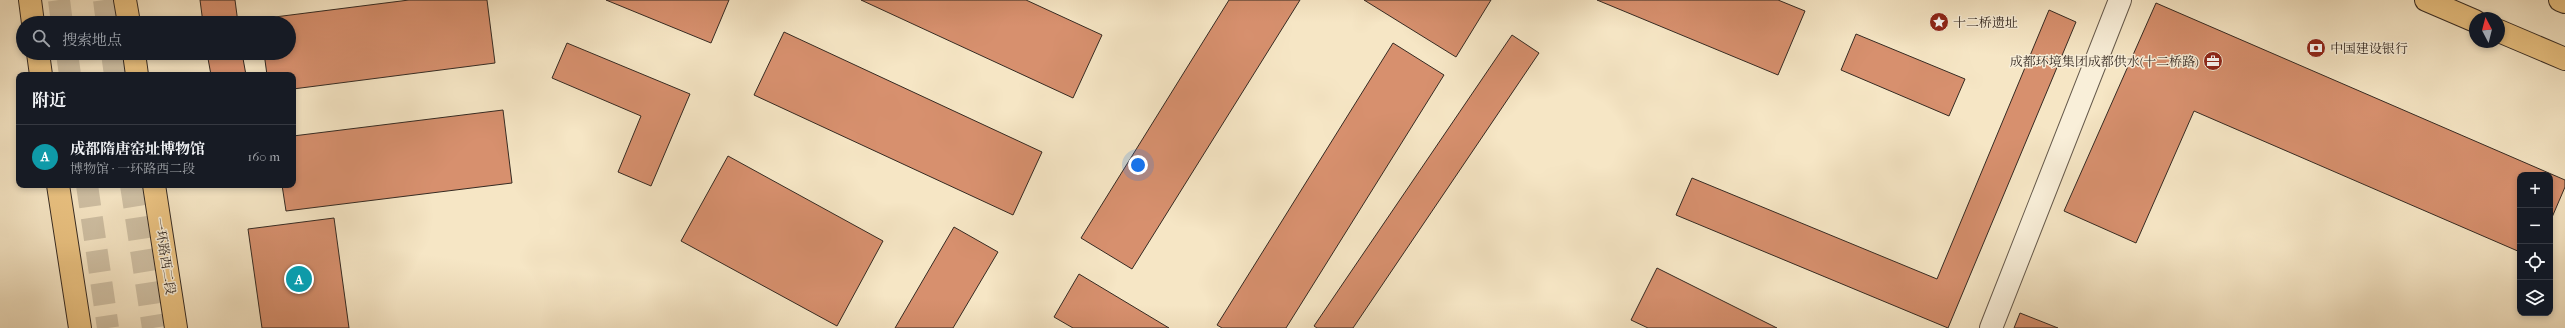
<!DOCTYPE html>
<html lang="zh">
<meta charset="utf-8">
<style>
:root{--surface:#171b24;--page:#242831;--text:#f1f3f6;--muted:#9ea1a6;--line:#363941;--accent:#2563eb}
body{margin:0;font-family:"IM FELL French Canon","Noto Serif SC",serif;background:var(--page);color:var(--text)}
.controls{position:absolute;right:12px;bottom:12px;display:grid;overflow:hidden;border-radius:8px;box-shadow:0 2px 6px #0003}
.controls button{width:36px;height:36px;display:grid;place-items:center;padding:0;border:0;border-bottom:1px solid var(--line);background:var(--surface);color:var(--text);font:20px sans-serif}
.compass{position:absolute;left:2469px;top:12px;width:36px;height:36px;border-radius:50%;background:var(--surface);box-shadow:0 2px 6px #0003;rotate:353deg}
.you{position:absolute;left:1138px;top:165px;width:14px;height:14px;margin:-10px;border:3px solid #fff;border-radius:50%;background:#1a73e8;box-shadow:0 0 0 6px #1a73e833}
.badge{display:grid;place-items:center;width:26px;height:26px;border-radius:50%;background:var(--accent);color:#fff;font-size:13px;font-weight:700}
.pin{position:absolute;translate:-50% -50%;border:2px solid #fff;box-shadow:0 1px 4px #0006}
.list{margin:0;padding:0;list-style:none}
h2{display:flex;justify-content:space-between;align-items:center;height:52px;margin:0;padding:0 16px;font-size:17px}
h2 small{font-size:13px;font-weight:400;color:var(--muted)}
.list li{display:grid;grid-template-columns:26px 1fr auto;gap:12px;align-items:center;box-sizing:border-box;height:64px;padding:0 16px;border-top:1px solid var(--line)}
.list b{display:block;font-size:15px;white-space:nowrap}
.list p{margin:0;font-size:13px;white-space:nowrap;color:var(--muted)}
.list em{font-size:13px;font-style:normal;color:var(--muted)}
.icon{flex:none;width:22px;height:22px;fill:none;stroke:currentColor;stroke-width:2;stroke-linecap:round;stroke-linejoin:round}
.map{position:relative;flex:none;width:2565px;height:328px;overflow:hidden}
.search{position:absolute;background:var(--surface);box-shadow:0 2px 6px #0003;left:16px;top:16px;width:280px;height:44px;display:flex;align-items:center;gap:10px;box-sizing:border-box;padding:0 14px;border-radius:22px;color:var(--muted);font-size:15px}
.panel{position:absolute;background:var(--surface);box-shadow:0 2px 6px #0003;left:16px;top:72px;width:280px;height:116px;border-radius:8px}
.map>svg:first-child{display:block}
.building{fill:#d7906e;stroke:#352a22}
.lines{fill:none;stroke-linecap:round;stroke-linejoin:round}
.primary-tunnel{stroke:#cfc0a4;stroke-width:22;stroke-dasharray:22 11;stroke-linecap:butt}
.street-casing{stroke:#65594b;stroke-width:24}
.primary-casing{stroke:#352a22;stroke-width:24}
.street{stroke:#f9efd9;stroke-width:22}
.primary{stroke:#ebc382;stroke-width:22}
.labels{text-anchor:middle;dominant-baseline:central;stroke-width:3;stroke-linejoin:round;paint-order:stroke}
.poi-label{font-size:13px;fill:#352a22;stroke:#f9efd9;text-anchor:start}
.street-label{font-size:13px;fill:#352a22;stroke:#f9efd9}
</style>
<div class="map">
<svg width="2565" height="328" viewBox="0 0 2565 328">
<rect width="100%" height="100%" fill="#f6e6c5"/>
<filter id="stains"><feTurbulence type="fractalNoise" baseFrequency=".005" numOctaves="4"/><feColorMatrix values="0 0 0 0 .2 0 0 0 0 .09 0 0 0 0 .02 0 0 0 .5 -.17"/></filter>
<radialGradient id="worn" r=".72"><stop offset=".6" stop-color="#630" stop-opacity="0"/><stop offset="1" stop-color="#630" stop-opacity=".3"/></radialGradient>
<!-- building -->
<g class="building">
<polygon points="200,0 235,0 238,23 203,23"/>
<polygon points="409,0 487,0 495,63 293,89 293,75 267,75 264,53 289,53 289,23 260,23 259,19"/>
<polygon points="606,0 729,0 711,43"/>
<polygon points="861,0 1026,0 1102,35 1073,98"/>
<polygon points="1229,0 1300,0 1132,269 1081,238"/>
<polygon points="1364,0 1491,0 1456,57"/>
<polygon points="1597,0 1778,0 1805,11 1778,75"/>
<polygon points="2156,3 2565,180 2565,187 2550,222 2550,175 2520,175 2520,252 2194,111 2136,243 2064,211"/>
<polygon points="2049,10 2076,22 1948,328 1676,215 1692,178 1937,279"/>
<polygon points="784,32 1042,152 1013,215 754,95"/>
<polygon points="1856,34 1965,79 1949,116 1841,70"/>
<polygon points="1512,35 1539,53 1353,328 1317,328 1314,326"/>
<polygon points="567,43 690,94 651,186 618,172 641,116 552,78"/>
<polygon points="1393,43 1444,75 1286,328 1222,328 1217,325"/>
<polygon points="207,53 242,53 246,75 211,75"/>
<polygon points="503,110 512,183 286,211 282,185 293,185 293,136"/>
<polygon points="728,156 883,241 837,326 681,241"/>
<polygon points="334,218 349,328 262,328 248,229"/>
<polygon points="954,227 998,252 953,328 895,328"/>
<polygon points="1657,268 1777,328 1648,328 1631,320"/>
<polygon points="1079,274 1169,328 1073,328 1054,317"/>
<polygon points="2020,313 2058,328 2014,328"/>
</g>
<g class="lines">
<!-- primary-tunnel -->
<g class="primary-tunnel">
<polyline points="59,0 62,23"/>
<polyline points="104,0 107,23"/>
<polyline points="67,53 70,75"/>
<polyline points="112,53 115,75"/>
<polyline points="87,185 108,328"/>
<polyline points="131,185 153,328"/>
</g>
<defs>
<polyline id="street" points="1991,328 2120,0"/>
<g id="primary">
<polyline points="30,0 33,23"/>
<polyline points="125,0 129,23"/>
<polyline points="2426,0 2475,21"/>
<polyline points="2560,0 2565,2"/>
<polyline points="2499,31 2565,59"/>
<polyline points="38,53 41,75"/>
<polyline points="134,53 137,75"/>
<polyline points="58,185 80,328"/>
<polyline points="154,185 176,328"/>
</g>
</defs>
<!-- street casing -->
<use href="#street" class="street-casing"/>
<!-- primary casing -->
<use href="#primary" class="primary-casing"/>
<!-- street -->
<use href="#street" class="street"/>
<!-- primary -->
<use href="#primary" class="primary"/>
</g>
<!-- icons -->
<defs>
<symbol id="sight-disc" viewBox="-11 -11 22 22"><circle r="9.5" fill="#8f2418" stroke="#f9efd9"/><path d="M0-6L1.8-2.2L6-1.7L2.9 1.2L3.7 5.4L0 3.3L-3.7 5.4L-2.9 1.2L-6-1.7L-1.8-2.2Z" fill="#fff"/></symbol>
<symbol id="bank-disc" viewBox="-11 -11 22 22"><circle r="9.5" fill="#8f2418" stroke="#f9efd9"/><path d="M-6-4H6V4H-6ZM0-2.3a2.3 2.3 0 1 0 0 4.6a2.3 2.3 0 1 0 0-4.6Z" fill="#fff"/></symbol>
<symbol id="office-disc" viewBox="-11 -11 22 22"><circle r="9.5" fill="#8f2418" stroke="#f9efd9"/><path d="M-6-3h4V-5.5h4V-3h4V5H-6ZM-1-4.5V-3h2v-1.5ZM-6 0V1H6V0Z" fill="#fff"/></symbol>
</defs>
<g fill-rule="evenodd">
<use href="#sight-disc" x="1928" y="11" width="22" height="22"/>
<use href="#bank-disc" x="2305" y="37" width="22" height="22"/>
<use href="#office-disc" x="2202" y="50" width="22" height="22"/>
</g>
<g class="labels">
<!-- poi labels -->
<g class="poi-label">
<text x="1953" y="22">十二桥遗址</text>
<text x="2330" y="48">中国建设银行</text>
<text x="2199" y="61" text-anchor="end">成都环境集团成都供水(十二桥路)</text>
</g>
<!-- street labels -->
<g class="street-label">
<text transform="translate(165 256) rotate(81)">一环路西二段</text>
</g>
</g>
<rect width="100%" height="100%" filter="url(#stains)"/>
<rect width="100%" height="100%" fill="url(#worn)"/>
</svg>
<div class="controls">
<button>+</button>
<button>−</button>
<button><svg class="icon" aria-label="locate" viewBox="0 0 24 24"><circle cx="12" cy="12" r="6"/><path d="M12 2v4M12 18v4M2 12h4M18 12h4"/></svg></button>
<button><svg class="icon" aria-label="layers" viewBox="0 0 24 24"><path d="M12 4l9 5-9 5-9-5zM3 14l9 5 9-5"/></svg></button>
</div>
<svg class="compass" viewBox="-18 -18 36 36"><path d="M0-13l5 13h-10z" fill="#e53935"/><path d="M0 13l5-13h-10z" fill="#9ea1a6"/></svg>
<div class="you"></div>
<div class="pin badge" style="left:299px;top:279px;background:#0f9aa8">A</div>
<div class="search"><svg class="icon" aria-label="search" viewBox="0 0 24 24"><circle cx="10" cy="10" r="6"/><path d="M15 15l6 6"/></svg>搜索地点</div>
<section class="panel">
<h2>附近<small></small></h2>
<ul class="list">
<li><span class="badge" style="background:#0f9aa8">A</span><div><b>成都隋唐窑址博物馆</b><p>博物馆 · 一环路西二段</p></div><em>160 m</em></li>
</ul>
</section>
</div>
